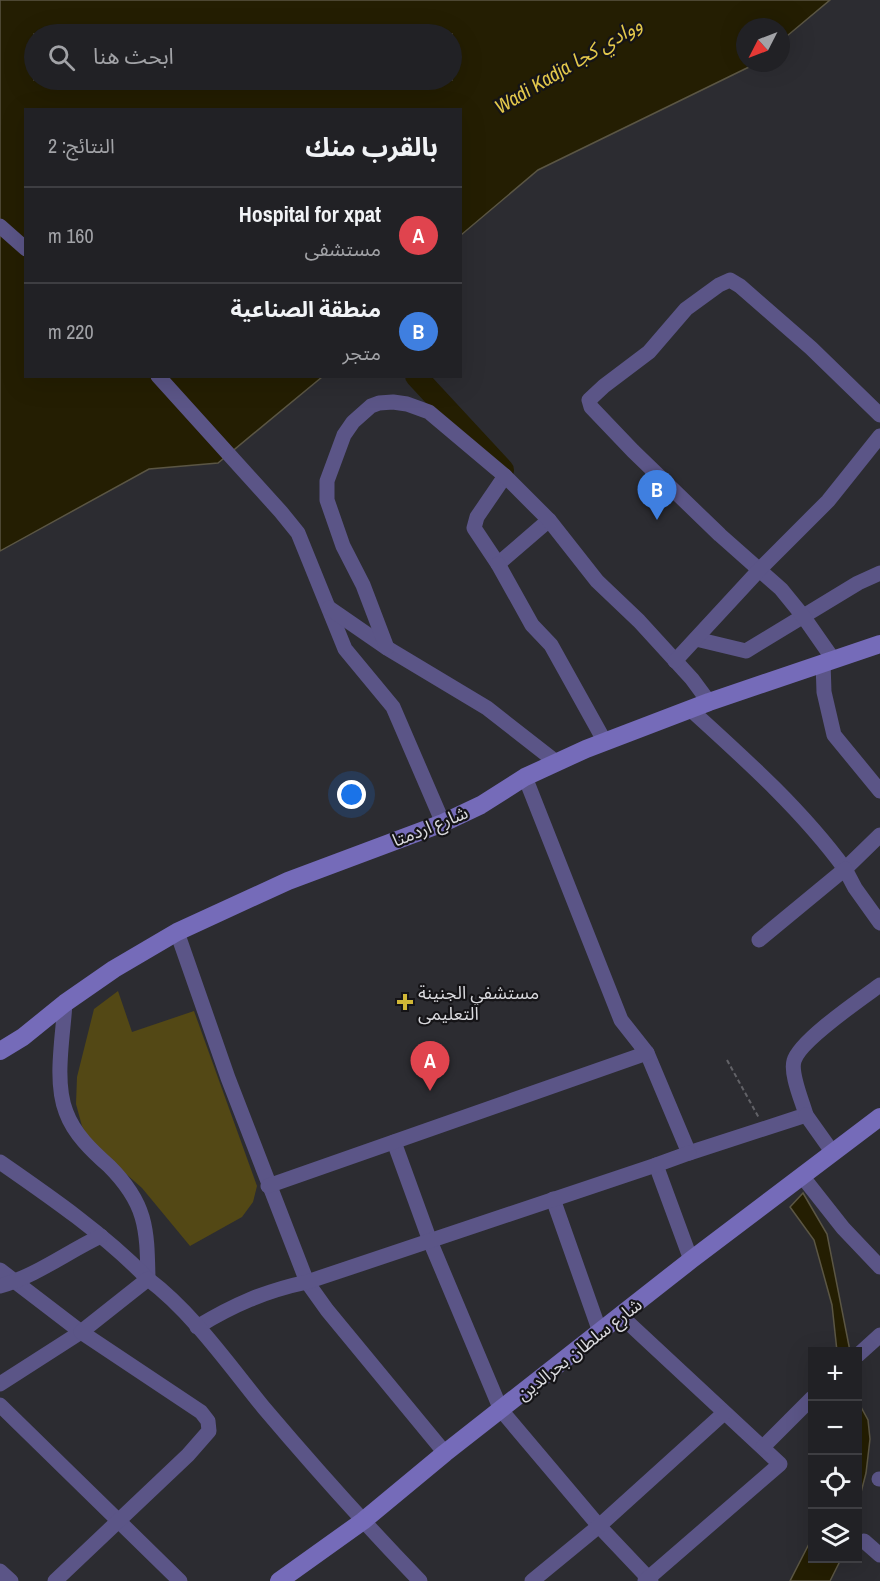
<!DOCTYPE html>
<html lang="ar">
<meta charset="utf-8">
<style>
:root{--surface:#212125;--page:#29292d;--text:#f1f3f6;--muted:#a2a3a7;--line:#3e3e42;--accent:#2563eb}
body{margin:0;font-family:"Archivo Narrow","Noto Sans Arabic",sans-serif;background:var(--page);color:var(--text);direction:rtl}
.controls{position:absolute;right:18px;bottom:18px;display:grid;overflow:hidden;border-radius:0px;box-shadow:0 6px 24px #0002}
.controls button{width:54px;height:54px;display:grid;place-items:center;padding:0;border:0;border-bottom:2px solid var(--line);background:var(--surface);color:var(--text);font:30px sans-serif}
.compass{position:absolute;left:736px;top:18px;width:54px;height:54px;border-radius:50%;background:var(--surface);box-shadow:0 6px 24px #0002;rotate:228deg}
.you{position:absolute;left:352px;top:795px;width:21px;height:21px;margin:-15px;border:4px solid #fff;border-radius:50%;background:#1a73e8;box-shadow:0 0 0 9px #1a73e833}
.badge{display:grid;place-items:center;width:39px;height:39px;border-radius:50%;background:var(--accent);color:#fff;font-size:20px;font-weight:700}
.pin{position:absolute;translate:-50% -50px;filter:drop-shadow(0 2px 3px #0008)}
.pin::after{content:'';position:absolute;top:32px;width:21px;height:18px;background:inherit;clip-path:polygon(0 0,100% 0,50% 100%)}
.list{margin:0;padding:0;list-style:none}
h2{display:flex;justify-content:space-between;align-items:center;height:78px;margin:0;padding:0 24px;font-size:26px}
h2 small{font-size:20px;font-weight:400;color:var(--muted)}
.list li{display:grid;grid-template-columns:39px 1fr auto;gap:18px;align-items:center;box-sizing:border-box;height:96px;padding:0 24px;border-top:2px solid var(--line)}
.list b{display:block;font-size:22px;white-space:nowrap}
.list p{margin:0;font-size:20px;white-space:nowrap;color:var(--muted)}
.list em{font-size:20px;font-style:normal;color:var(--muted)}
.icon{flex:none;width:33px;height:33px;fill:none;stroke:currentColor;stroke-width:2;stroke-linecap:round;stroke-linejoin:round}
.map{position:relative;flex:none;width:880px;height:1581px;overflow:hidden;direction:ltr}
.search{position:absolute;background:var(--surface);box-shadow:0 6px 24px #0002;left:24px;top:24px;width:438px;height:66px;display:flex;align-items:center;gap:15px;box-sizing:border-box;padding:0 21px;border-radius:33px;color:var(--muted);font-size:22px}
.panel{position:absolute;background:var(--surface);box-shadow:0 6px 24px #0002;left:24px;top:108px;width:438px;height:270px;border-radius:0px;direction:rtl}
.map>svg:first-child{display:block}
.green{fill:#534815}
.water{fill:#241e02;stroke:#5b5644;stroke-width:1.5;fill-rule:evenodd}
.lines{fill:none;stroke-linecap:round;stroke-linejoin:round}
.river{stroke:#241e02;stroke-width:22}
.path{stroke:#626267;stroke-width:2;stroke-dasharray:4.5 3;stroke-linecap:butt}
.street{stroke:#5b5587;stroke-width:15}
.secondary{stroke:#756bb9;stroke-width:18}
.poi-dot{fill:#d1b736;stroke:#151417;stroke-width:2}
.labels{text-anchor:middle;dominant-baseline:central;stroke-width:4.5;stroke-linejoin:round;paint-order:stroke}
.street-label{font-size:18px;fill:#dadade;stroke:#151417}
.poi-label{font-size:18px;fill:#dadade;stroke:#151417;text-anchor:start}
.water-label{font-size:20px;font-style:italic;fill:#e3c84b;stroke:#151417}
</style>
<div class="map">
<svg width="880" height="1581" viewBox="0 0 880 1581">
<rect width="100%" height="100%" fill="#2c2c31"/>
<!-- green -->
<polygon class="green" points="118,991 132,1032 194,1011 257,1186 253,1202 242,1217 190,1246 142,1188 92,1144 82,1126 76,1104 77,1077 94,1009"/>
<!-- water -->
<g class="water">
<path d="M0,0H830L781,41V27H745V63H755L751,66L538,170L461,235L460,110H26V376L322,377L218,463L149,469L0,551ZM34,34H452V80H34Z"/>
<polygon points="803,1193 827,1234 850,1351 837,1351 832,1305 814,1240 790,1207"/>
<polygon points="858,1390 861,1407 868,1420 870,1439 866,1473 858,1504"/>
<polygon points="812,1538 812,1558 841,1559 830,1581 790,1581"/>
</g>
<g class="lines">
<!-- river -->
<polyline class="river" points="416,376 503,470"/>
<!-- path -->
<polyline class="path" points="727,1060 759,1118"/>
<!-- street -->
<g class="street">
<polyline points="0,226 26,249"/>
<polyline points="158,376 281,512 298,533 345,649 393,707 443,823"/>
<polyline points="505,476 477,517 474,528 498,564 549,520"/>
<polyline points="498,564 532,625 551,645 605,742"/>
<polyline points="329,608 387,648 487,708 556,762"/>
<polyline points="696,639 746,651 858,583 880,573"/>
<polyline points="387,648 363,585 343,546 327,500 327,481 344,435 353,422 371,406 379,403 393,402 407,404 429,412 505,476 549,520 597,581 639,621 692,679 709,702"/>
<polyline points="833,659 803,616 781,589 720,535 633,451 591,407 589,400 604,386 649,352 686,309 719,285 730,280 740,286 811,348 880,415"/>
<polyline points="675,661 760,569 828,501 880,436"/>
<polyline points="823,662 824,692 834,735 880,791"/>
<path d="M691,710C745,759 802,810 845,869L880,835"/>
<polyline points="177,932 228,1078 307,1282 327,1310 445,1453"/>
<polyline points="759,940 845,869 855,888 880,923"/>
<path d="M65,1003C63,1037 54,1081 66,1112C74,1134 92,1151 109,1166C147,1204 147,1229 148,1279"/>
<path d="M647,1053L689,1153L806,1115C803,1103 790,1074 794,1061C799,1041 861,999 880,985"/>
<polyline points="806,1115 833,1153"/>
<polyline points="394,1142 430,1241 501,1410 599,1526 651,1581"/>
<path d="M0,1162C52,1198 104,1234 148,1279"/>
<polyline points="656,1165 691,1260"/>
<polyline points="802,1176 843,1228 880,1267"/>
<polyline points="268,1186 647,1053 621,1020 525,777"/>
<polyline points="553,1199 600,1332"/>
<polyline points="0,1270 81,1332 0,1384"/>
<path d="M0,1286C36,1276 67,1252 101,1236"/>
<polyline points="621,1316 780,1464 645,1581"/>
<path d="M197,1327C233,1305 265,1291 307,1282L656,1165L689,1153"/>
<polyline points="858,1355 880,1335"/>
<polyline points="0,1405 180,1581"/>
<polyline points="763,1447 812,1398"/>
<polyline points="879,1479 880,1479"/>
<polyline points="864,1541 880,1555"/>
<polyline points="0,1571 11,1581"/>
<path d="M55,1581L188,1455L209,1431L208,1421L201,1412L81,1332L148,1279C192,1312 229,1365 264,1408C314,1467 366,1525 420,1581"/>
<polyline points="532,1581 599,1526 724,1413"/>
</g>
<!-- secondary -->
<g class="secondary">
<polyline points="0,1051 23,1037 65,1003 114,969 177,932 288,881 443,823 481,805 525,777 586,749 709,702 880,644"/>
<polyline points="279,1581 363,1521 445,1453 691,1260 880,1117"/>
</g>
</g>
<!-- markers -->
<path class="poi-dot" d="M402 993h6v6h6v6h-6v6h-6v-6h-6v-6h6z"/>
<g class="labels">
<!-- street labels -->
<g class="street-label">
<text transform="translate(430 826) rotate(-22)">شارع اردمتا</text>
<text transform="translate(579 1349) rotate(-38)">شارع سلطان بحرالدين</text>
</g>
<!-- poi labels -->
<g class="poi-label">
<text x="418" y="992">مستشفي الجنينة<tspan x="418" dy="21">التعليمى</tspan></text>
</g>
<!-- water labels -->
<g class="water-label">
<text transform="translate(568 65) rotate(-31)">Wadi Kadja ووادي كجا</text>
</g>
</g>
</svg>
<div class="controls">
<button>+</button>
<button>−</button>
<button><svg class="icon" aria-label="locate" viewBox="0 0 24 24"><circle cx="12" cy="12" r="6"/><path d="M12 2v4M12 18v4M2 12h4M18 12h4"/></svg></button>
<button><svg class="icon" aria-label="layers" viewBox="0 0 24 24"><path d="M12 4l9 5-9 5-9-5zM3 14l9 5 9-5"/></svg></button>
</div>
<svg class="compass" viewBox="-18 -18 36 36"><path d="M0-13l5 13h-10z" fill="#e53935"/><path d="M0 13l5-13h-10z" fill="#a2a3a7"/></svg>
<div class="you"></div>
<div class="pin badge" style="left:430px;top:1091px;background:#e0444e">A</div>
<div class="pin badge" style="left:657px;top:520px;background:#3f7fe0">B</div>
<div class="search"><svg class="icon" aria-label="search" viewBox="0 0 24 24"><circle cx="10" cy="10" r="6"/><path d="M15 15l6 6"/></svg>ابحث هنا</div>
<section class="panel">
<h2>بالقرب منك<small>النتائج: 2</small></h2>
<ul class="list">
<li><span class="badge" style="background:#e0444e">A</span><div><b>Hospital for xpat</b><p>مستشفى</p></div><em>160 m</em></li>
<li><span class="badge" style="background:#3f7fe0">B</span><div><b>منطقة الصناعية</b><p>متجر</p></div><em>220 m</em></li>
</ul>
</section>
</div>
